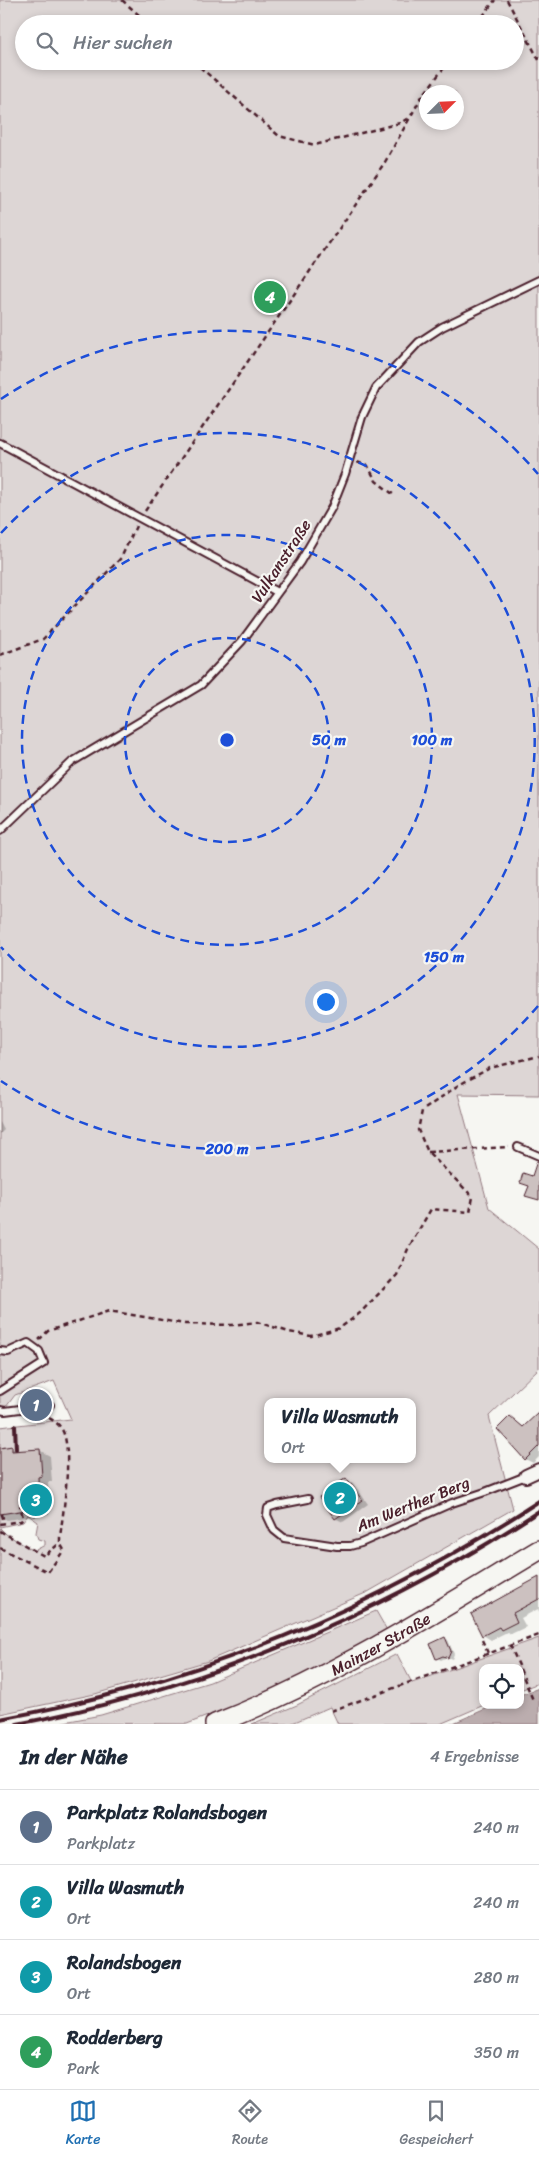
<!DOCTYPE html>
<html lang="de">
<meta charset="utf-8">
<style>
:root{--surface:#fff;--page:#f6f6f7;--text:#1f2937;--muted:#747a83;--line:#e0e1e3;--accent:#1f6fb2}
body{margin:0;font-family:Sriracha,sans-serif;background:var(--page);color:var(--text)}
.controls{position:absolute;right:15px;bottom:15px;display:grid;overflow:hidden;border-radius:10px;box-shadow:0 2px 8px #0003}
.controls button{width:45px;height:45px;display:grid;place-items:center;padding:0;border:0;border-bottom:1px solid var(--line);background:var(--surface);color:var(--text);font:25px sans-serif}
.compass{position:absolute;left:419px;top:85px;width:45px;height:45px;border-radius:50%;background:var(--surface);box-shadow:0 2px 8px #0003;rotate:66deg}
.you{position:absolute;left:325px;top:1001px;width:18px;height:18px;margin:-12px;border:4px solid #fff;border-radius:50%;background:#1a73e8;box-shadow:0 0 0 8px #1a73e833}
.badge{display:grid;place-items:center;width:32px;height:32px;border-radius:50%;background:var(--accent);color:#fff;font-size:16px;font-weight:700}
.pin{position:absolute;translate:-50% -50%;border:2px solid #fff;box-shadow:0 1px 5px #0006}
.popup{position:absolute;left:264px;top:1398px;width:152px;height:65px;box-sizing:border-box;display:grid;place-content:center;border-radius:10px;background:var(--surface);filter:drop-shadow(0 1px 4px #0005);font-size:16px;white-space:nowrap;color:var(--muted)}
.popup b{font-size:19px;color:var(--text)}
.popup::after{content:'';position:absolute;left:50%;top:100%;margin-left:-10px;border:10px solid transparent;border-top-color:var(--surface)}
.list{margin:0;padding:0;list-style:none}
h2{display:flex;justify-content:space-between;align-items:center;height:65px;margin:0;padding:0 20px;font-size:21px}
h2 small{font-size:16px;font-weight:400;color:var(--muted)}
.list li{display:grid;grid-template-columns:32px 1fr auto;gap:15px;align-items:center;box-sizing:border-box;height:75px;padding:0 20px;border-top:1px solid var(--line)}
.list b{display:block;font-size:19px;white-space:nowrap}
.list p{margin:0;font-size:16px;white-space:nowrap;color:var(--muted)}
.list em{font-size:16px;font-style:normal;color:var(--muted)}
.icon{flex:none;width:28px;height:28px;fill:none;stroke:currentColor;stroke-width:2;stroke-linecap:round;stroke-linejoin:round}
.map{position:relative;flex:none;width:539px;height:1724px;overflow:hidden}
.search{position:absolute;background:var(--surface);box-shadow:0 2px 8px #0003;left:15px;right:15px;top:15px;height:55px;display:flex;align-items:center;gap:12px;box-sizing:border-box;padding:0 18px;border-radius:28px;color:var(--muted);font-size:19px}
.sheet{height:365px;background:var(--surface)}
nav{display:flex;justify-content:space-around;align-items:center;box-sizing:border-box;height:70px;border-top:1px solid var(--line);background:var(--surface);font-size:14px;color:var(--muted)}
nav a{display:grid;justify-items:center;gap:2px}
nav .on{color:var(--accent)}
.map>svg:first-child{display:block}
.green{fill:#ddd6d5;stroke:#947a80;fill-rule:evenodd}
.water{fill:#bbadae;stroke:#8e747a}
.shadow{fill:#0003}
.building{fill:#ccc1c0;stroke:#4a1f2b}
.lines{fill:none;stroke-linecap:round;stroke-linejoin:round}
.service-casing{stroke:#4a1f2b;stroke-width:10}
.minor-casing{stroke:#4a1f2b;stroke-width:16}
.primary-casing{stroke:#4a1f2b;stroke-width:22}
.path{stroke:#4a1f2b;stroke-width:2.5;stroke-dasharray:5 4;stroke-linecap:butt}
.service{stroke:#f6f6f2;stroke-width:6}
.minor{stroke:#f6f6f2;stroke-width:12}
.primary{stroke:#f6f6f2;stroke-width:19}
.rail{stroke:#4a1f2b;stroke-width:4}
.ring{fill:none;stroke:#1d4ed8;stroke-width:2.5;stroke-dasharray:9 6}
.labels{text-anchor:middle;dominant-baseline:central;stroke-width:4.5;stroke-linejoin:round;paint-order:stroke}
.street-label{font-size:16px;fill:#4a1f2b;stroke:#f6f6f2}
.centre{fill:#1d4ed8;stroke:#f6f6f2;stroke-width:2.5}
.ring-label{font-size:15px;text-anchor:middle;font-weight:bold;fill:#1d4ed8;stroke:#f6f6f2;stroke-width:4.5;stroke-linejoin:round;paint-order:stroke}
</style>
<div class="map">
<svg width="539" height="1724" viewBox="0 0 539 1724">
<rect width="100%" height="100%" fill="#f6f6f2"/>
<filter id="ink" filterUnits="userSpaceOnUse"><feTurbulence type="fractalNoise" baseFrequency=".02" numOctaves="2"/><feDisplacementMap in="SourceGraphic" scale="10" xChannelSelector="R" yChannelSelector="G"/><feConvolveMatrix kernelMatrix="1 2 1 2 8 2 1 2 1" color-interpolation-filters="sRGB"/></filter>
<g filter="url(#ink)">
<!-- green -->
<g class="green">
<path d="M0,0H539V1095L458,1094L489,1208L539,1249V1368L489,1416L513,1509L368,1592L208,1661L95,1694L0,1714V1528L6,1534L34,1551L45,1545V1541L38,1539L36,1533L38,1522L28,1515L23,1522L0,1527V1427L71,1419L54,1381L15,1395L0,1415ZM24,24H515V61H24ZM426,92H456V122H426ZM268,1402H412V1459H268ZM24,1487L31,1508L38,1512L35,1517L27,1511Z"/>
<polygon points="376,1611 388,1632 290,1684 187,1724 59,1723 101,1715 210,1682"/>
<polygon points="539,1638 539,1683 520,1690 520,1668 483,1668 483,1705 484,1705 440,1724 338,1724 330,1707 290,1724 252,1724 297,1705 397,1654 412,1683"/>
</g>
<!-- water -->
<polygon class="water" points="539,1688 539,1724 451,1724 495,1705 520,1705 520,1695"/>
<!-- shadow -->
<g class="shadow">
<polygon points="0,1122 4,1130 0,1134"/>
<polygon points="539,1414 539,1457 533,1463 525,1459 511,1418 524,1427"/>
<polygon points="12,1448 19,1452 39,1450 50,1456 52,1482 48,1482 49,1514 7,1520 0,1516 0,1449"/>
<polygon points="346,1479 353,1483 368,1504 343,1522 335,1518"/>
<polygon points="539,1579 539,1612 538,1609 521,1618 526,1627 511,1634 507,1632 491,1640 483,1635"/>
<polygon points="445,1638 448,1640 454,1654 452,1659 447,1657 441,1660 437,1658"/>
</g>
<!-- building -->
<g class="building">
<polygon points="537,1161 539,1162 539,1200 525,1196 529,1186 520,1183 523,1173 532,1176"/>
<polygon points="539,1412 539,1446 525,1460 497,1429 510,1416 523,1427"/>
<polygon points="12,1446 12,1451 40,1449 42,1476 38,1477 39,1508 0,1514 0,1448"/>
<polygon points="346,1478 362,1500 335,1519 319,1497"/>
<polygon points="539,1577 539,1599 513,1613 517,1622 501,1630 499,1627 482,1636 471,1614"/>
<polygon points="445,1637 451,1651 448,1658 443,1656 436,1659 430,1644"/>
</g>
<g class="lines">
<defs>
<g id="service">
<polyline points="0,443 277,592"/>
<polyline points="0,831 72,762 201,685 242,641 300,562 332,507 345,474 362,417 376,388 419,342 442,327 539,280"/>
<polyline points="518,1147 539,1156"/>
<polyline points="0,1351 8,1352 28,1343 39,1351 44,1363 0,1391"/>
<polyline points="0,1410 5,1411 50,1405"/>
<polyline points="308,1499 277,1505 268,1508 267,1515 274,1530 284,1538 337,1546 350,1546 361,1543 452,1503 485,1492 526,1476"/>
</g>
<polyline id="minor" points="526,1476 539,1470"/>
<g id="primary">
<path id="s1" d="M215,1724C330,1680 434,1613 539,1550"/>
</g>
</defs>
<!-- service casing -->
<use href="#service" class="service-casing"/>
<!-- minor casing -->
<use href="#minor" class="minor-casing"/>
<!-- primary casing -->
<use href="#primary" class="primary-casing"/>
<!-- path -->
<g class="path">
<polyline points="122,0 149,24"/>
<polyline points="507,0 539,60"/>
<polyline points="477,24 495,0"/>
<polyline points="193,61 279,136 315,145 400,123 410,117"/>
<polyline points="357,462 368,466 376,481 394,495"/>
<polyline points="145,511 385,162 421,98 449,61"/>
<polyline points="0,655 43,639 121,558 136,526"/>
<polyline points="428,1152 509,1147"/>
<polyline points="39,1340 48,1331 109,1311 185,1324 232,1325 257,1322 289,1332 311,1336 340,1328 360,1313 397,1275 408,1249 431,1209 470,1212 473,1197 428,1152 418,1130 422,1111 457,1086 490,1068 539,1056"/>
<polyline points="2,1514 4,1523"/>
<polyline points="0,1524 21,1521 23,1518 20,1505"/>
<polyline points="0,1531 44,1556 60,1543"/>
<path d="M0,1548L48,1572L64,1550L60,1543V1537C63,1513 74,1446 61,1428C57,1422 51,1419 45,1416"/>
<polyline points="482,1640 488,1653"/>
<polyline points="510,1645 520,1668"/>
<polyline points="520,1669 533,1700"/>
<polyline points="331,1711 539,1635"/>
</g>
<!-- service -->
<use href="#service" class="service"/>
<!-- minor -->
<use href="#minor" class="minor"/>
<!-- primary -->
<use href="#primary" class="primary"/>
<!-- rail -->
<g class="rail">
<polyline points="15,1426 16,1449"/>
<path d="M0,1719C193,1684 375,1609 539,1501"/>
<path d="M17,1724C201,1690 383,1614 539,1511"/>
</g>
</g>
</g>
<!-- distance rings -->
<g class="ring">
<circle cx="227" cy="740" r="102"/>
<circle cx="227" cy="740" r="205"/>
<path d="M1 533A307 307 0 1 1 1 947"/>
<path d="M538 1006A409 409 0 0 1 1 1081M1 399A409 409 0 0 1 538 474"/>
</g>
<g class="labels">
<!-- street labels -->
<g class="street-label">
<text transform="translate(281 561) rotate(-57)">Vulkanstraße</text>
<text transform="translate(413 1504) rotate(-22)">Am Werther Berg</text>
<text stroke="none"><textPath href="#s1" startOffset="184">Mainzer Straße</textPath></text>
</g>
</g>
<circle cx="227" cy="740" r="8" class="centre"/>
<g class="ring-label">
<text x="329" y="745">50 m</text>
<text x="432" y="745">100 m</text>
<text x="444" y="962">150 m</text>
<text x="227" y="1154">200 m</text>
</g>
</svg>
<div class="controls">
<button><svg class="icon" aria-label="locate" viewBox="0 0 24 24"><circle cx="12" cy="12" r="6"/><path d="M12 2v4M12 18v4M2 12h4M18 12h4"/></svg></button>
</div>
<svg class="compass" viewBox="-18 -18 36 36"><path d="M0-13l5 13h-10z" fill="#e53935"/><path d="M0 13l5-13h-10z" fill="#747a83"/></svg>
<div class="you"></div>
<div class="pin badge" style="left:36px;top:1405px;background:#5c6f8a">1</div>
<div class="pin badge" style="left:340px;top:1498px;background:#0f9aa8">2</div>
<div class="popup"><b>Villa Wasmuth</b>Ort</div>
<div class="pin badge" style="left:36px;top:1500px;background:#0f9aa8">3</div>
<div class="pin badge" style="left:270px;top:297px;background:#2e9e5b">4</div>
<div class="search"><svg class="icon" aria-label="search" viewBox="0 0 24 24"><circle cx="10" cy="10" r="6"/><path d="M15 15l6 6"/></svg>Hier suchen</div>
</div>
<section class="sheet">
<h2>In der Nähe<small>4 Ergebnisse</small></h2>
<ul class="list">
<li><span class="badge" style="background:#5c6f8a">1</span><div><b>Parkplatz Rolandsbogen</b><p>Parkplatz</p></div><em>240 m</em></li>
<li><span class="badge" style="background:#0f9aa8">2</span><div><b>Villa Wasmuth</b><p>Ort</p></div><em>240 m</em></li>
<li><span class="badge" style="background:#0f9aa8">3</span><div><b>Rolandsbogen</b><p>Ort</p></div><em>280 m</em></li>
<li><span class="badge" style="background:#2e9e5b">4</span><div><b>Rodderberg</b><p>Park</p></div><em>350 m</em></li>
</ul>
</section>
<nav>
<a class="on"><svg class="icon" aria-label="map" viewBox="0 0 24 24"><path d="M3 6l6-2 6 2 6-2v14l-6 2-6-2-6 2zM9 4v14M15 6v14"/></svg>Karte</a>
<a><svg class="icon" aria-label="directions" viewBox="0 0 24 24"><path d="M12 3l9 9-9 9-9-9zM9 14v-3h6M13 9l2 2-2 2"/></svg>Route</a>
<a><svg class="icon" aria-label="saved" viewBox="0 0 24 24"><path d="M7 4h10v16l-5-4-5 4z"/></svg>Gespeichert</a>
</nav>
